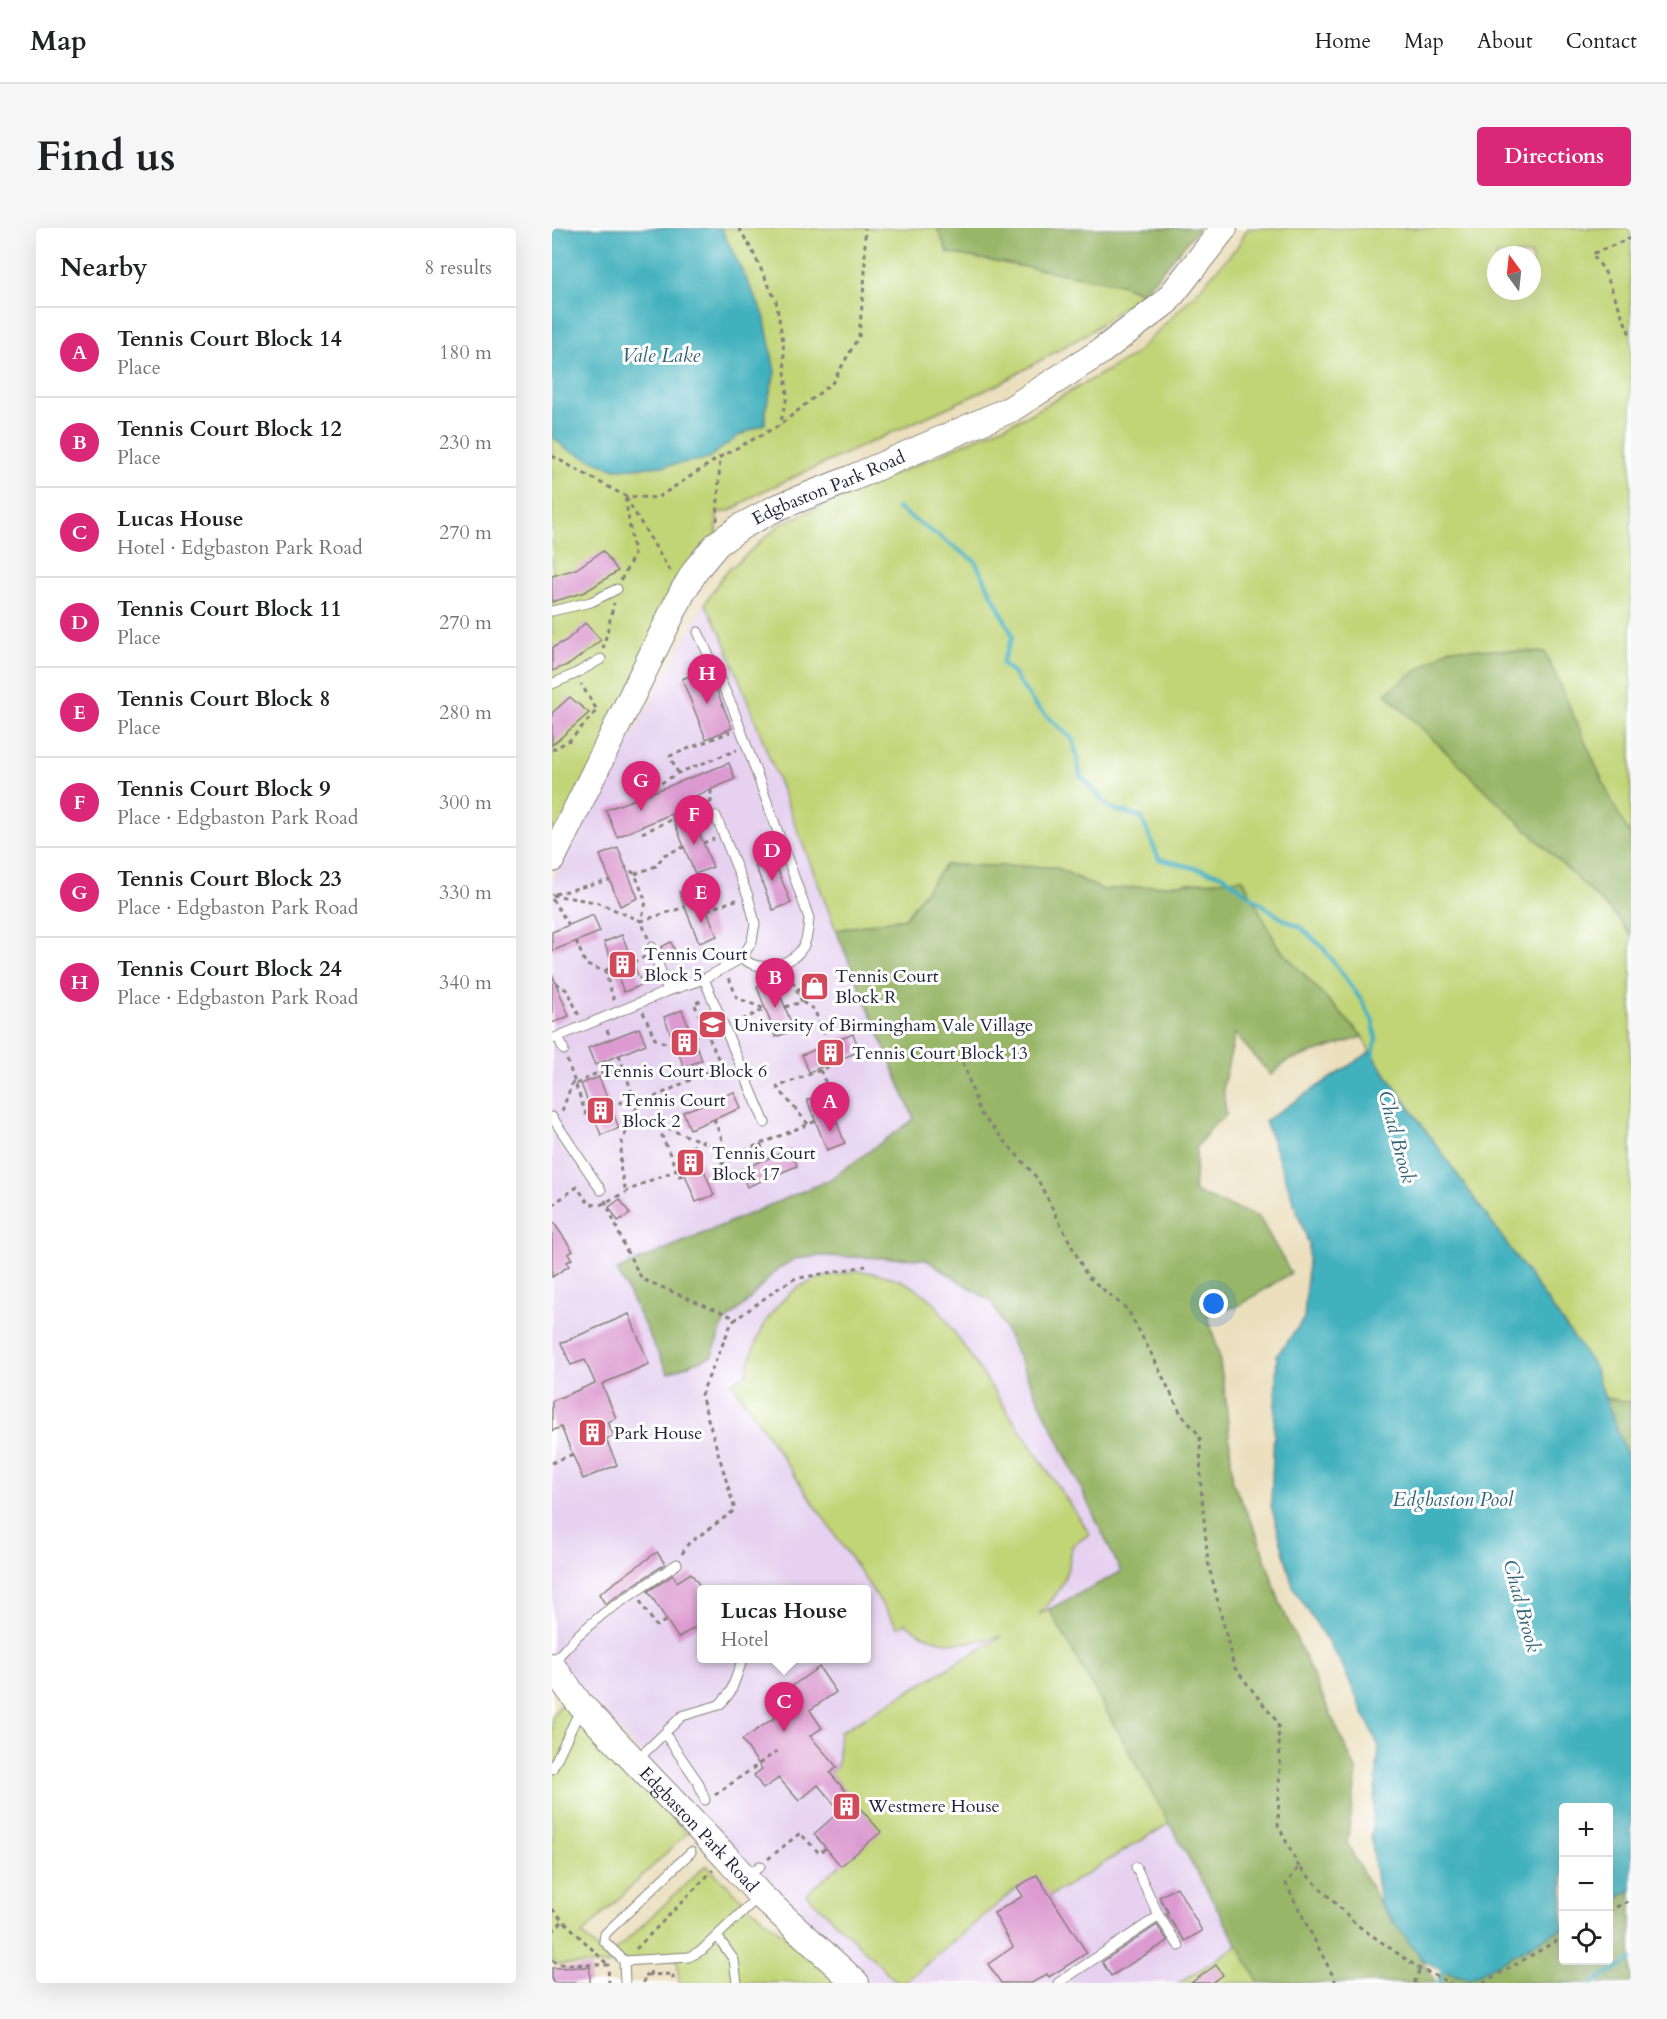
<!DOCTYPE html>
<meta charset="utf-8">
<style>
:root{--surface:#fff;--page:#f6f6f6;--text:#202124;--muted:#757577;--line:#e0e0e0;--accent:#db2777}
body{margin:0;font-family:Cardo,serif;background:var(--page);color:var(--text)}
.controls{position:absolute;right:18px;bottom:18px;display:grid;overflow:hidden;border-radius:6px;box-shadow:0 6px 24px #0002}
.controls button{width:54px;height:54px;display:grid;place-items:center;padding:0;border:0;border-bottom:2px solid var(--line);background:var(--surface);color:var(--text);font:30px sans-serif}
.compass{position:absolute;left:935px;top:18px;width:54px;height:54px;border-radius:50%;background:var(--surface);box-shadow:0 6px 24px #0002;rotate:345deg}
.you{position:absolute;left:662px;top:1076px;width:21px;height:21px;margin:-15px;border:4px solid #fff;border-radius:50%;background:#1a73e8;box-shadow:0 0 0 9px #1a73e833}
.badge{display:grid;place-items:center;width:39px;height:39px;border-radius:50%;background:var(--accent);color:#fff;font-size:20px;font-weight:700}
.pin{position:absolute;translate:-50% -50px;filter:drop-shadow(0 2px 3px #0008)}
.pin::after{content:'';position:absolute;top:32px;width:21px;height:18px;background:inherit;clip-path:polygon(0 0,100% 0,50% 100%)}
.popup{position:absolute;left:145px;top:1357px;width:174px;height:78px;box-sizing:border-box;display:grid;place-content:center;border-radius:6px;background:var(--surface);filter:drop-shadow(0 2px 4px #0005);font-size:20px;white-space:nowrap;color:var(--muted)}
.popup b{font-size:22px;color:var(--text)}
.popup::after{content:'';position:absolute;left:50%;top:100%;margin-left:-12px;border:12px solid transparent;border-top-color:var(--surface)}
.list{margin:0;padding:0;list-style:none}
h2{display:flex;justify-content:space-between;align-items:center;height:78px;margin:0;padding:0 24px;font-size:26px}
h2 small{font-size:20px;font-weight:400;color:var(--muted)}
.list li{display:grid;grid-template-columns:39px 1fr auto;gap:18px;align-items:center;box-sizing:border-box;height:90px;padding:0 24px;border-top:2px solid var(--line)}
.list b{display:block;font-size:22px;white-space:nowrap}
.list p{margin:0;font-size:20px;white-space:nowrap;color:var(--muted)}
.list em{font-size:20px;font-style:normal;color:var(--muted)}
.icon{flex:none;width:33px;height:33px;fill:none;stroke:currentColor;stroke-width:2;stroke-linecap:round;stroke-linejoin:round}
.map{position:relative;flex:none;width:1079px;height:1755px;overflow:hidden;border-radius:6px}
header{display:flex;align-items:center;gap:36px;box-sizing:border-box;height:84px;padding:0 30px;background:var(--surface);border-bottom:2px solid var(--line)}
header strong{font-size:28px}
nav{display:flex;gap:33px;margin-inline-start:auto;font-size:21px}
.intro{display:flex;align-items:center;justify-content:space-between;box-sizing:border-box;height:144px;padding:0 36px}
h1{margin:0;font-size:42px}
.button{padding:15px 27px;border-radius:6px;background:var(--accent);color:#fff;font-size:21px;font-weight:700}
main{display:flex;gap:36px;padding:0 36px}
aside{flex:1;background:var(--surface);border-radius:6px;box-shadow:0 6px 24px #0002}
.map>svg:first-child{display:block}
.built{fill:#e6d2f0;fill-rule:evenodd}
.green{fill:#c1d476;stroke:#727b58;stroke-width:1.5;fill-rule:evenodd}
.forest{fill:#98b667;stroke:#5d6c51;stroke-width:1.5}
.water{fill:#43b1be;stroke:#326a7c;stroke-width:1.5}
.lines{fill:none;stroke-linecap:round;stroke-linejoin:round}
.stream{stroke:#43b1be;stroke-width:4.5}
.building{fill:#dc9ad0}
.lane-casing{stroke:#86807c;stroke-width:11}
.secondary-casing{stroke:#86807c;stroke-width:28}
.path{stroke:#86807c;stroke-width:3;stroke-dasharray:4.5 4.5;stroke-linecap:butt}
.lane{stroke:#fff;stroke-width:9}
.secondary{stroke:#fff;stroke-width:26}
.labels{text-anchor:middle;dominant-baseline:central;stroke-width:6;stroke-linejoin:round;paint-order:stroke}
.street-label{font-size:18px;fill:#22223b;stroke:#fff}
.poi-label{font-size:18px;fill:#22223b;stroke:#fff;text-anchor:start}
.water-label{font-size:20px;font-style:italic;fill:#316276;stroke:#fff}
</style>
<header>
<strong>Map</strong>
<nav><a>Home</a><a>Map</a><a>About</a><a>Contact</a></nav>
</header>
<div class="intro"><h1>Find us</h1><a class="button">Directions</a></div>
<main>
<aside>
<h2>Nearby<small>8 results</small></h2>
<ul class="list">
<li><span class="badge">A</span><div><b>Tennis Court Block 14</b><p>Place</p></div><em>180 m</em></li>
<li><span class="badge">B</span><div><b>Tennis Court Block 12</b><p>Place</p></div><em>230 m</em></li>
<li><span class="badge">C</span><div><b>Lucas House</b><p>Hotel · Edgbaston Park Road</p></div><em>270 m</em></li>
<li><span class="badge">D</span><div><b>Tennis Court Block 11</b><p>Place</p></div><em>270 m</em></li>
<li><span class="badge">E</span><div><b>Tennis Court Block 8</b><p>Place</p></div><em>280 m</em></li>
<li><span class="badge">F</span><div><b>Tennis Court Block 9</b><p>Place · Edgbaston Park Road</p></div><em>300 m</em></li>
<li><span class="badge">G</span><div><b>Tennis Court Block 23</b><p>Place · Edgbaston Park Road</p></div><em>330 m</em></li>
<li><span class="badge">H</span><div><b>Tennis Court Block 24</b><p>Place · Edgbaston Park Road</p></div><em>340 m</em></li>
</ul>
</aside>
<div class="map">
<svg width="1079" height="1755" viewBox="0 0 1079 1755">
<rect width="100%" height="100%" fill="#fff"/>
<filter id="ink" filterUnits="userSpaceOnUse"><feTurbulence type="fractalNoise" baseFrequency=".0167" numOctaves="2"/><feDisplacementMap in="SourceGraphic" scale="12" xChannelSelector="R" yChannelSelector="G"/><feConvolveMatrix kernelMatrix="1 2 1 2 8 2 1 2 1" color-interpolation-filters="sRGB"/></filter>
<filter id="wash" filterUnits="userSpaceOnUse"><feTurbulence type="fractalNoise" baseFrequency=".008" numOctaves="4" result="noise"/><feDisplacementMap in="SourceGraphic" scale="24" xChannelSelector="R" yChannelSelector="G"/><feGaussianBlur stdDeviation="1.35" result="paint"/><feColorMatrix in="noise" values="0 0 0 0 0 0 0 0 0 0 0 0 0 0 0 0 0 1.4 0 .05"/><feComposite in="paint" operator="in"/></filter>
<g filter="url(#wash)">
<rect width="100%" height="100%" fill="#ebdfbe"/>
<!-- built -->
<path class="built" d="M153,375L172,412L284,702L440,1074L569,1344L498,1381L707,1755H319L189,1635L22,1454L0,1425V653ZM150,1362H314V1430H150Z"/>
<!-- green -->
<g class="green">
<polygon points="169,0 385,0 397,25 569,56 591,65 536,105 447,156 209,264 178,283 165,285 165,316 15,604 2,599 0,601 0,208 15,221 63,241 112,238 154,231 188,207 213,195 214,179 223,144"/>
<path d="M696,0H1079V1240L1041,1137L818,824L811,809L726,719L691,651L551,662L503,639L393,637L353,690L284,702L172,412L153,375L172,346L229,296L473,189L581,128L642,67L685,19ZM944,27H980V63H944Z"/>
<path d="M306,1043C337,1046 358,1053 382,1074L538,1306L520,1318C517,1346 508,1367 487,1386L497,1381L618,1595L498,1668L465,1660L352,1755H346L254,1666L328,1604L278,1545L285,1539L288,1504L450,1408C411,1417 387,1421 353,1395L346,1400L180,1155L195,1145C202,1111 219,1074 251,1057C268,1049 288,1046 306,1043Z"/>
<polygon points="12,1473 135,1605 30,1706 58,1734 56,1737 5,1736 0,1732 0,1612 2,1610 0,1608 0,1488"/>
<polygon points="154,1637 197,1678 268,1738 285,1755 127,1755 125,1731 72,1733 62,1724"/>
<polygon points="687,1717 707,1755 627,1755"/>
</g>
<!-- forest -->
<g class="forest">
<polygon points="385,0 647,0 591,65 569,56 396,25"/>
<polygon points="898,420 993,424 1060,574 1079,609 1079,708 1065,689 833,465"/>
<polygon points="393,637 503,639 551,662 691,651 726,719 811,809 735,833 719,847 683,806 671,858 674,887 661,898 645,918 642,964 707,989 739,1045 686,1078 655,1086 666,1123 674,1172 681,1255 704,1304 728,1375 805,1544 795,1615 828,1676 870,1731 883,1755 707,1755 497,1381 569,1344 440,1074 373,1031 269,1028 242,1031 223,1043 197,1072 171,1096 160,1128 116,1145 65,1042 277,952 362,891 284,702 353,690"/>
<polygon points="1053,1170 1079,1174 1079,1240"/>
<polygon points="1079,1662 1079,1755 887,1755 890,1743 918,1751 1011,1700 1011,1732 1056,1732 1057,1675"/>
</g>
<!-- water -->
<g class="water">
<polygon points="0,0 169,0 212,87 223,144 214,179 213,196 188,207 155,231 112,238 63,241 14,221 0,208"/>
<polygon points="818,824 1041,1137 1079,1240 1079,1662 1057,1675 1056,1580 1011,1580 1011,1700 918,1751 890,1743 870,1731 828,1676 819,1609 827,1519 789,1435 741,1359 719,1277 725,1127 752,1091 757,1017 713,893"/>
</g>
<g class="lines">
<!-- stream -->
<g class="stream">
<polyline points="345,280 423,333 461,408 450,435 460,444 483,477 522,513 528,547 558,580 589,589 607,631 670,647 729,690 750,700 772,721 810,773 821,793 824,811 819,834"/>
<polyline points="887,1755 892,1737"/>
<polyline points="1041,1755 1079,1732"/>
</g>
</g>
<g id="blocks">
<!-- building -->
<g class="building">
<polygon points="51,323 66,343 33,364 0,374 0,348 24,341"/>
<polygon points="33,395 49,412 18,436 0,443 0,420 15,412"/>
<polygon points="156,441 180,500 154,511 130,451"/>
<polygon points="18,469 37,485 0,517 0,485"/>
<polygon points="177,535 183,551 134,572 161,639 143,646 119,586 65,609 54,582"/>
<polygon points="66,620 86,670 68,678 48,627"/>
<polygon points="219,625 239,675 221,682 201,632"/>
<polygon points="145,658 165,708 147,715 127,664"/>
<polygon points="41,687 48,704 0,723 0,704"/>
<polygon points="70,707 90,757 72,764 52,714"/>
<polygon points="119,714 125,728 114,733 109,719"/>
<polygon points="0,746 17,788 0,795"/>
<polygon points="268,748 274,761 257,768 251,756"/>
<polygon points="222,751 242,802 224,809 205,759"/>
<polygon points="130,782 150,832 132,839 112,789"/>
<polygon points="87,800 94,816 43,837 36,820"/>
<polygon points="301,806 308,823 257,844 250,827"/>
<polygon points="47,849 67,900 49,907 29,856"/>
<polygon points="182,864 189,880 138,901 131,884"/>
<polygon points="273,865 293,915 275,922 255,872"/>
<polygon points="142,917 162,967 144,974 124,924"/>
<polygon points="239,921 245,938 195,959 188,942"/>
<polygon points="68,971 78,986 66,993 57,979"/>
<polygon points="0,992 21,1023 16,1026 20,1031 15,1034 17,1038 0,1049"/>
<polygon points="77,1086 97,1136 50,1156 64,1190 56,1194 62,1208 54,1211 65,1237 31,1251 9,1199 0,1203 0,1173 43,1155 33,1132 19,1137 9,1115"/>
<polygon points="105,1324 113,1336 53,1376 47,1366"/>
<polygon points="139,1345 150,1361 150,1395 126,1410 96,1363 121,1347 125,1354"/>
<polygon points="267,1439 284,1464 258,1482 270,1500 258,1508 285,1539 278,1545 329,1604 289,1638 262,1606 288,1583 266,1557 247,1573 227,1550 211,1561 202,1547 210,1541 190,1512 242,1476 233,1463"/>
<polygon points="485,1647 535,1725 497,1749 495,1746 480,1755 449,1755 436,1736 461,1719 442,1685 471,1668 465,1659"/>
<polygon points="625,1659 650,1703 633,1713 614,1686 617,1685 607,1669"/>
<polygon points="605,1697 616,1713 559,1748 550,1734"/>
<polygon points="664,1737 671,1747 660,1755 639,1755"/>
<polygon points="38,1739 38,1755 0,1755 0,1740"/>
</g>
</g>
</g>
<g filter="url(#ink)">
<use href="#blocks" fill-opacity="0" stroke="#86807c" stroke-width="1.5"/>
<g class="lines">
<defs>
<g id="lane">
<polyline points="0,383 39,374 65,361"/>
<path d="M146,404L181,480L257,690C256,700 256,711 251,719C242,734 220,742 203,737C199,736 194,733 190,730"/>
<polyline points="0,456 23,446 49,431"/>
<polyline points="100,719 116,763"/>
<polyline points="152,751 213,895"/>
<polyline points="6,809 12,822"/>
<polyline points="0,811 116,763 152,751 190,730 200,713 203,695 196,668 164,588"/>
<polyline points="0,889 49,962"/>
<polyline points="0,1435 27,1406 52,1385 125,1336"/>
<polyline points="113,1506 146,1554 153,1572"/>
<polyline points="85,1532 130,1488 167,1477 172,1472 179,1463 191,1430"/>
<polyline points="0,1541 29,1480"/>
<polyline points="139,1624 53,1706 52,1713 72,1733 137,1729 150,1722 206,1669"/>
<polyline points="584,1639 607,1688"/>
<polyline points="194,1650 208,1638"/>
<polyline points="165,1708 182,1732 185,1755"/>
<polyline points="72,1733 73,1755"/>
<polyline points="506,1755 607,1688 627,1718"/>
</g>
<g id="secondary">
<path id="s1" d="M0,631L130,365L145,340L165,316L190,298L224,280L298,251L459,181L548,124L614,74L672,0"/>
<path id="s2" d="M0,1438L27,1475L174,1629L208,1667L304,1755"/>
</g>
</defs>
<!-- lane casing -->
<use href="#lane" class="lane-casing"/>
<!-- secondary casing -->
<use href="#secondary" class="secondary-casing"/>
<!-- path -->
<g class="path">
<polyline points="187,0 201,24 224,73 231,114 235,169 228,197"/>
<polyline points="1079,10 1040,26 1052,42 1079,109"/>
<polyline points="0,228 73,268 105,270 168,229"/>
<polyline points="165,293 168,229 228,197 281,154 307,108 313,46 313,0"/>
<polyline points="69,352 82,327 73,268 119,345"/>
<polyline points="51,421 62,375"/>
<polyline points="0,522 18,512 45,482 29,456"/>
<polyline points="126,545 118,528 178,504"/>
<polyline points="159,562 159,575"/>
<polyline points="86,569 126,545 185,522"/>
<polyline points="90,605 159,574"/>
<polyline points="151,615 162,611"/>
<polyline points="83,646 104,638 112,627 132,619"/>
<polyline points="3,666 57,652"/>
<polyline points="0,667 44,674 89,693 94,674 83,646 73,639"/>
<polyline points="0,671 17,697"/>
<polyline points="155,682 187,671"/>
<polyline points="96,710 89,693 133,679"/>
<polyline points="24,713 34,737 53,743 62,773"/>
<polyline points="81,734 93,729"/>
<polyline points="53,743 61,738"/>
<polyline points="237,745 250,774"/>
<polyline points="177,750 185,770 213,781"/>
<polyline points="4,755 16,763 27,788"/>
<polyline points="245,761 254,761 246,766"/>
<polyline points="233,779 250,774 262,781 276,816"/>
<polyline points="91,784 103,811 124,819"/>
<polyline points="182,796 213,781"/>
<polyline points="55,802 59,811"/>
<polyline points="141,809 154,803"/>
<polyline points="67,827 82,870"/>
<polyline points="15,832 35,889 41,886"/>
<polyline points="411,834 428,885 485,950 535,1048 576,1082 600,1127 629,1186 648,1208 649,1259 656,1334 682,1439 726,1495 728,1534 726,1597 747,1639"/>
<polyline points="268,842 289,890 283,891"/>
<polyline points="24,856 43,846 72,843"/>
<polyline points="86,877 169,837 142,775 149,773"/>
<polyline points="58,878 82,870 86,877 70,913 68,939 74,964"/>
<polyline points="10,883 21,853"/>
<polyline points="81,888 184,926 184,930 159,940"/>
<polyline points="162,891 174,922"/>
<polyline points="256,896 225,859 279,838 278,835"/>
<polyline points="106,898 127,948 133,947"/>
<polyline points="208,916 216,931"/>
<polyline points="184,926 264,893"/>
<polyline points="53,972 73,1020 90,1051 186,1091"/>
<polyline points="0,977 25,959 37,976 48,977 92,955 125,942"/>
<polyline points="0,1235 21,1226"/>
<polyline points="130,1326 136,1316 183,1282 149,1167 180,1094 228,1059 242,1051 314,1038"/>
<polyline points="88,1373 104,1398 115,1392"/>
<polyline points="163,1567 228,1521"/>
<polyline points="216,1631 248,1605 267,1625 274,1620"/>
<polyline points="0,1681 56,1737"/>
<polyline points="1056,1683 1079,1672"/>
<polyline points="0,1703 12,1692"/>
<polyline points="84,1721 161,1642"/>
<polyline points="0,1732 5,1736 56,1737 57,1755"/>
<polyline points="98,1743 99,1747 121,1746 121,1755"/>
<polyline points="92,1755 92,1747 99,1747"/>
<polyline points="782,1755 783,1752 734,1656 747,1639 805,1697 868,1741 899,1755"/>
<polyline points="862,1755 868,1741"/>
<polyline points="931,1755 1011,1709"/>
</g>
<!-- lane -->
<use href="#lane" class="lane"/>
<!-- secondary -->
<use href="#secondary" class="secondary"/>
</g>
</g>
<!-- icons -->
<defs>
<symbol id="building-square" viewBox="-11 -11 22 22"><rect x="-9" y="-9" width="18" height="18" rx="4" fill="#d1495b" stroke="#fff"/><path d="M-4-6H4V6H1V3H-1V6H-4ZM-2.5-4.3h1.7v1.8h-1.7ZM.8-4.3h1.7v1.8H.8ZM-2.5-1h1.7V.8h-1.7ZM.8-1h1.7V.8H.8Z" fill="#fff"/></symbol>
<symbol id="shop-square" viewBox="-11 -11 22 22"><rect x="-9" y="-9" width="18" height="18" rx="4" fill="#d1495b" stroke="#fff"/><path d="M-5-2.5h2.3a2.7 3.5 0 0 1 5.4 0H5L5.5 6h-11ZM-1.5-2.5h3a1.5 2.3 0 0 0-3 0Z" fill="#fff"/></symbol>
<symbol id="university-square" viewBox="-11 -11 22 22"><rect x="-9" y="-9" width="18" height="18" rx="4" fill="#d1495b" stroke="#fff"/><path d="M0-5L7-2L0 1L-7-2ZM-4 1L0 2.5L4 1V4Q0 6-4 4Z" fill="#fff"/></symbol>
</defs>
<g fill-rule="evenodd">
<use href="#building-square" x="54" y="720" width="33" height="33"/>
<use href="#shop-square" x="246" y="742" width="33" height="33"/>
<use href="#university-square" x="144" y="780" width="33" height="33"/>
<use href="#building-square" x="116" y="798" width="33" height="33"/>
<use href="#building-square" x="262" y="808" width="33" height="33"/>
<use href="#building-square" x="32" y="866" width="33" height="33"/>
<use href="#building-square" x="122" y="918" width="33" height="33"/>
<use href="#building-square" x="24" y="1188" width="33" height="33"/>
<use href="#building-square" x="278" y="1562" width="33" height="33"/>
</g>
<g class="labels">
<!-- street labels -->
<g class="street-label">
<text stroke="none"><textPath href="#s1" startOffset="482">Edgbaston Park Road</textPath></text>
<text stroke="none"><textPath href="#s2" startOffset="220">Edgbaston Park Road</textPath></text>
</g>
<!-- poi labels -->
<g class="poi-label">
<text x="92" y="726">Tennis Court<tspan x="92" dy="21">Block 5</tspan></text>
<text x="283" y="748">Tennis Court<tspan x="283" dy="21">Block R</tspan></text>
<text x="182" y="797">University of Birmingham Vale Village</text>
<text x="300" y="825">Tennis Court Block 13</text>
<text x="132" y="843" text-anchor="middle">Tennis Court Block 6</text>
<text x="70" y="872">Tennis Court<tspan x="70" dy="21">Block 2</tspan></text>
<text x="160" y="925">Tennis Court<tspan x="160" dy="21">Block 17</tspan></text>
<text x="62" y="1205">Park House</text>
<text x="316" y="1578">Westmere House</text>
</g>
<!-- water labels -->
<g class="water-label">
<text x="109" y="127">Vale Lake</text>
<text transform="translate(845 909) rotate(75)">Chad Brook</text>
<text x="901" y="1271">Edgbaston Pool</text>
<text transform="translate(970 1378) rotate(75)">Chad Brook</text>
</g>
</g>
</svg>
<div class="controls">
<button>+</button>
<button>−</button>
<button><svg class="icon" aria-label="locate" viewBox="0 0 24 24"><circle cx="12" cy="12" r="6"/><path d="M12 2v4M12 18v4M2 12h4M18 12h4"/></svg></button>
</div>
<svg class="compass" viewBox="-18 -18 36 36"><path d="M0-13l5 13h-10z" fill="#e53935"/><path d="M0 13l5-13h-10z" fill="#757577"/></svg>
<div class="you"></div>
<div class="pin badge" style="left:278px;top:904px">A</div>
<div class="pin badge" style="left:223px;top:780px">B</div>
<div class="pin badge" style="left:232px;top:1504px">C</div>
<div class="popup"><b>Lucas House</b>Hotel</div>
<div class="pin badge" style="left:220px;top:653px">D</div>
<div class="pin badge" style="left:149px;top:695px">E</div>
<div class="pin badge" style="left:142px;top:617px">F</div>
<div class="pin badge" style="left:89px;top:583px">G</div>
<div class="pin badge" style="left:155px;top:476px">H</div>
</div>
</main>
